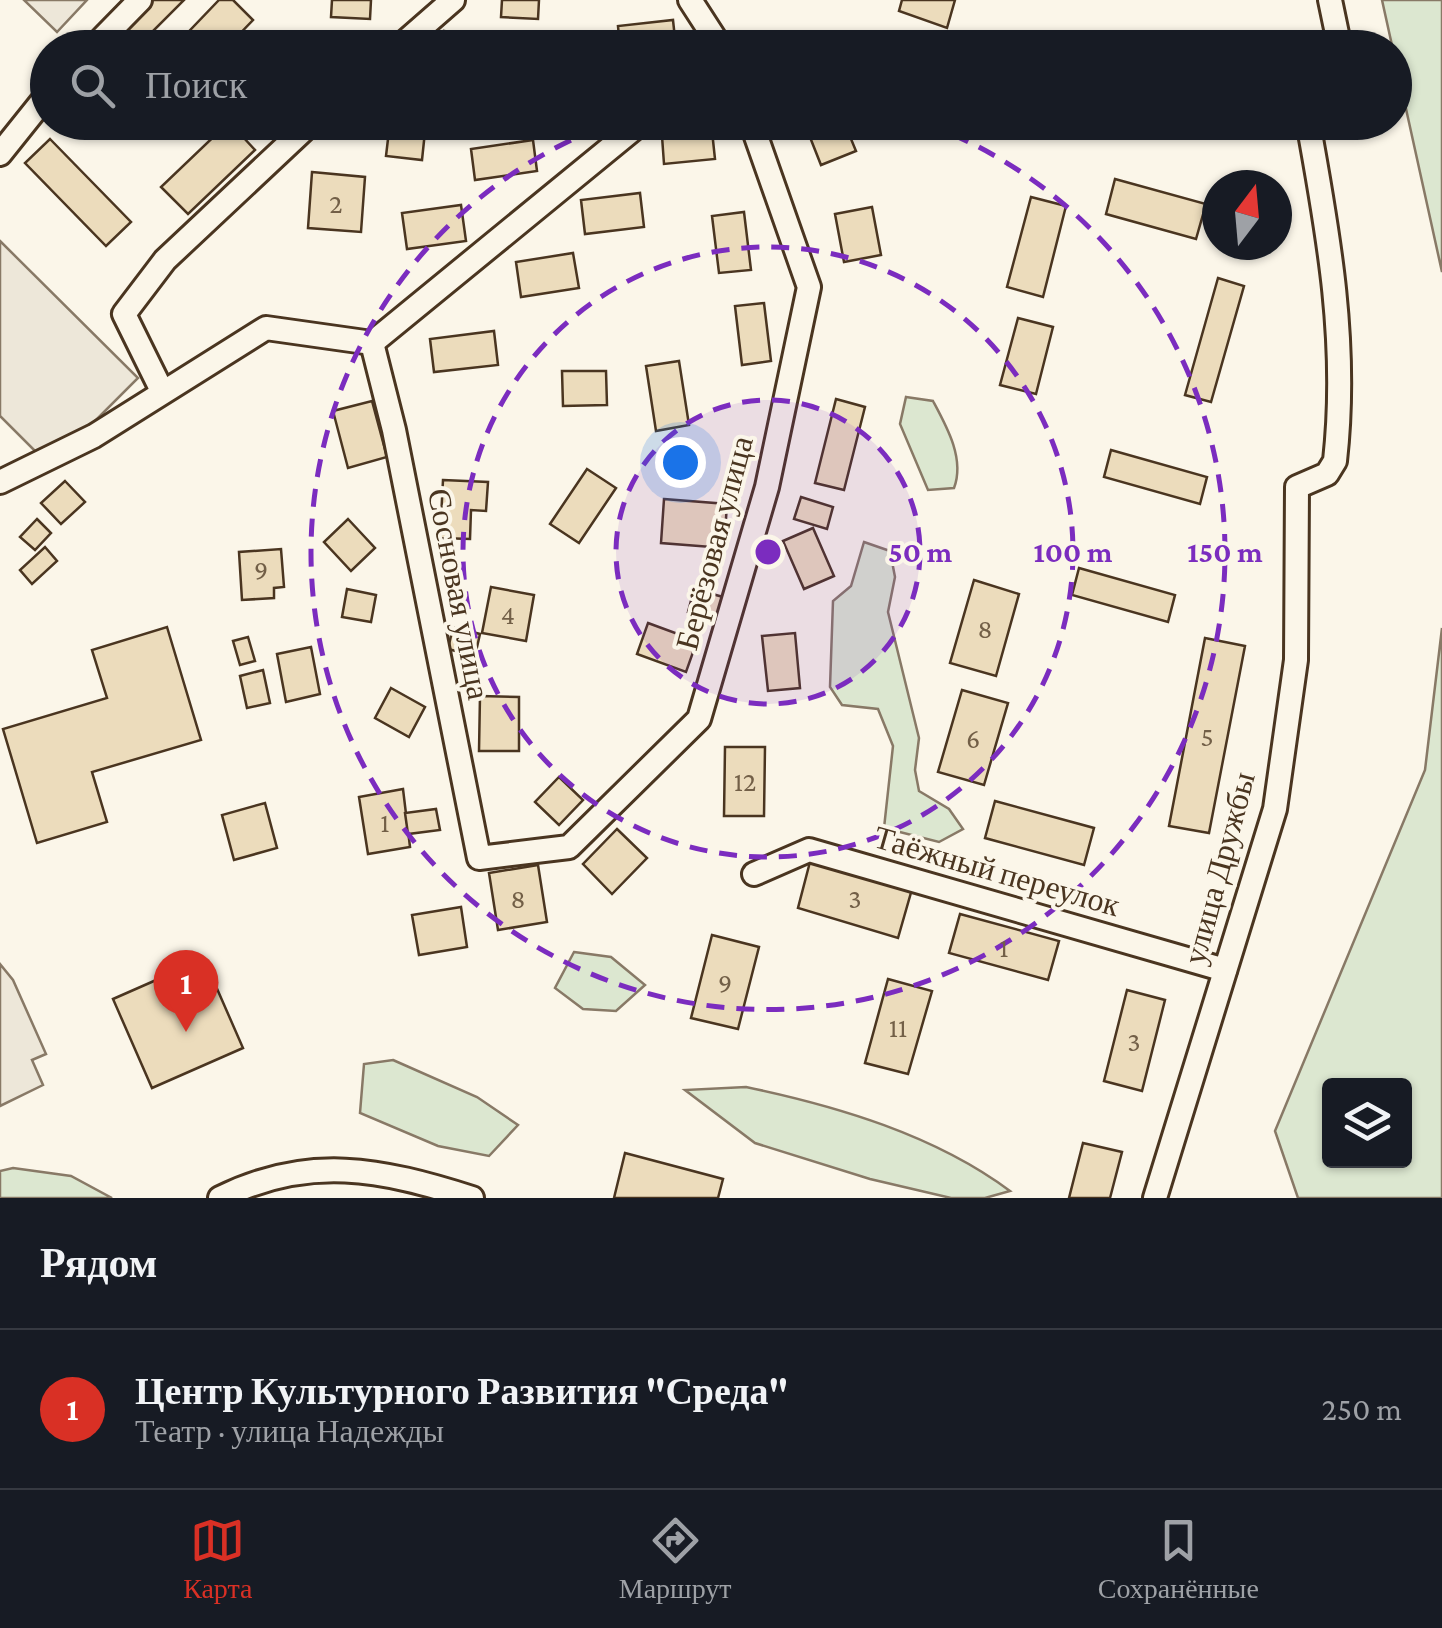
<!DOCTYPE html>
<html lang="ru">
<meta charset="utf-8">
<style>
:root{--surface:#171b24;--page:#20242c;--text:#f1f3f6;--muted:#9ea1a6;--line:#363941;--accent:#d93025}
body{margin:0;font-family:"Crimson Pro",serif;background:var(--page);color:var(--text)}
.controls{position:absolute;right:30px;bottom:30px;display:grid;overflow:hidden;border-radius:10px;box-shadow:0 2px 8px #0004}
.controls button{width:90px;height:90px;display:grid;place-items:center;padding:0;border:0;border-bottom:2px solid var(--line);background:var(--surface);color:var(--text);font:50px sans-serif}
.compass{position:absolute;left:1202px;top:170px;width:90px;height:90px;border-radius:50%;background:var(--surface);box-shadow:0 2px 8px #0004;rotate:16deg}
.you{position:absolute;left:680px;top:462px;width:35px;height:35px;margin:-25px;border:8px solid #fff;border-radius:50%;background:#1a73e8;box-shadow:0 0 0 15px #1a73e833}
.badge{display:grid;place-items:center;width:65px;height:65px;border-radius:50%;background:var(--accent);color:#fff;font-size:32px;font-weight:700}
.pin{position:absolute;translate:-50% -82px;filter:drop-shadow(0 2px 5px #0008)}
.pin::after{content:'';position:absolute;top:52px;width:35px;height:30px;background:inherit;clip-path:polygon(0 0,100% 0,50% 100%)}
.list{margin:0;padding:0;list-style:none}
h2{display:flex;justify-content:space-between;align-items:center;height:130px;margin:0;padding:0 40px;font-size:42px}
h2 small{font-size:32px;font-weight:400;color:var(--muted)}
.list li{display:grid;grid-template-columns:65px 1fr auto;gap:30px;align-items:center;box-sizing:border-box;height:160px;padding:0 40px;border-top:2px solid var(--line)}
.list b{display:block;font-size:38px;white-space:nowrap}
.list p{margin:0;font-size:32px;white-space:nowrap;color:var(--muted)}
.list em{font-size:32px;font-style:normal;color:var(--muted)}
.icon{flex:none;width:55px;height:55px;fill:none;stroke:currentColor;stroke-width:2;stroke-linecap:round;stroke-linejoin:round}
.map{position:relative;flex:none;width:1442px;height:1198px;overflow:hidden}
.search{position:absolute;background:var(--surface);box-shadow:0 2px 8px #0004;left:30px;right:30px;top:30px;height:110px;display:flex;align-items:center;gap:25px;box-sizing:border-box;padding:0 35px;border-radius:55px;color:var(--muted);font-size:38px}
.sheet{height:290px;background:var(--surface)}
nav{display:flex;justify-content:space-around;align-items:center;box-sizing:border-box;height:140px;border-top:2px solid var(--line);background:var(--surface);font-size:28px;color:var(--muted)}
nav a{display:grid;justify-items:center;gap:5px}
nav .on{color:var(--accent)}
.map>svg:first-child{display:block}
.green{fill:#dce7d0;stroke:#887966;stroke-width:2.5;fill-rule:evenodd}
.parking{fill:#ede7d9;stroke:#887966;stroke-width:2.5}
.building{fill:#ecdcbc;stroke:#4a3520;stroke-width:2.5}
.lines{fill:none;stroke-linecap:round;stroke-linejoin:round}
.minor-casing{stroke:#4a3520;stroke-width:28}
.minor{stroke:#fbf6e9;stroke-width:22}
.ring{fill:none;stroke:#7b2cbf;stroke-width:5;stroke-dasharray:18 12}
.labels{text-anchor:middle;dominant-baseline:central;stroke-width:8;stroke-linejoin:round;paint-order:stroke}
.number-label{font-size:28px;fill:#725f47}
.street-label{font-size:32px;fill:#4a3520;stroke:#fbf6e9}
.centre{fill:#7b2cbf;stroke:#fbf6e9;stroke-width:5}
.ring-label{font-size:30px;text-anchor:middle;font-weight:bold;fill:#7b2cbf;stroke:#fbf6e9;stroke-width:8;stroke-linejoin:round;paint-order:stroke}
</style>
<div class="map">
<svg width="1442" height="1198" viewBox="0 0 1442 1198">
<rect width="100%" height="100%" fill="#fbf6e9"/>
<!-- green -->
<g class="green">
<polygon points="1382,0 1442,0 1442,272"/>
<path d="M906,397L933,401C947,427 965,459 954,488L928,490L900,424Z"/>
<polygon points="864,542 890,551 895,577 888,612 919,738 915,770 919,791 949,809 963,829 939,842 884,828 893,746 878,709 842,705 830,687 833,601 851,586"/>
<path d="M1442,628V1198H1298L1275,1131L1425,770ZM1330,1086H1404V1160H1330Z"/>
<polygon points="574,952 611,957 645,985 616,1011 583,1009 555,988"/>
<polygon points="393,1060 477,1097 518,1125 489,1156 438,1146 360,1113 364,1064"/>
<path d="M746,1087C837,1106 935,1135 1010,1191L985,1198H951L870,1179L755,1143L685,1090Z"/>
<polygon points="13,1168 71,1176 112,1198 0,1198 0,1171"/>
</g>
<!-- parking -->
<g class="parking">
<polygon points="24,0 87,0 57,32"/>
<polygon points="0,241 138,378 50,466 0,416"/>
<polygon points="0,964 13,980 46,1054 32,1060 43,1085 0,1106"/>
</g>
<!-- building -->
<g class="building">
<polygon points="145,0 184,0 149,35 162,48 99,48"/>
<polygon points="219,0 233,0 253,20 226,48 173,48"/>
<polygon points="332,0 371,0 370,19 331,17"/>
<polygon points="502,0 539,0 538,19 501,17"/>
<polygon points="902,0 955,0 947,28 899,11"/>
<polygon points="673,20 676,48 620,48 618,26"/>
<polygon points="444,31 478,36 476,48 441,48"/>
<polygon points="229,122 255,150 188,214 161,187"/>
<polygon points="390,122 426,122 422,160 386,156"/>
<polygon points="804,122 844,122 856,151 821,165"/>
<polygon points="712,131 715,159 664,164 662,136"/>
<polygon points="50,139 131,222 106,246 25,163"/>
<polygon points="533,140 537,171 475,180 471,149"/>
<polygon points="312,172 365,177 361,232 308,228"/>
<polygon points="1115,179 1206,204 1196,239 1106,214"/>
<polygon points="640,193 644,227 585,234 581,200"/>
<polygon points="1031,197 1066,206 1043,297 1007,287"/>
<polygon points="461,205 466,241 407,249 402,213"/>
<polygon points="872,207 881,255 844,262 835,214"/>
<polygon points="744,212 751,270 719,273 712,216"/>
<polygon points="573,253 579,288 521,297 516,262"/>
<polygon points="1218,278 1244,286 1211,402 1185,395"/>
<polygon points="764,303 771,361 742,365 735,306"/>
<polygon points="1018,318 1053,327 1036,394 1000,385"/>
<polygon points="494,331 498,365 434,372 430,339"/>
<polygon points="679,361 689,425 656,431 646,366"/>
<polygon points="562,371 606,371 607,405 563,406"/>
<polygon points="836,399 865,407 844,490 815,483"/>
<polygon points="372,401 387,457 348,468 333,411"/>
<polygon points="1111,450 1207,477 1200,504 1104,477"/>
<polygon points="587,469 616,488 579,543 550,524"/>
<polygon points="443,480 488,482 486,511 471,510 470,539 440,538"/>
<polygon points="65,481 85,502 61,524 41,503"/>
<polygon points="801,497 833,507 827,529 794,519"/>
<polygon points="664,499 727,504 724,548 661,543"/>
<polygon points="37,519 51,533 35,550 20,537"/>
<polygon points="348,519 375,548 351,571 324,542"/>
<polygon points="813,528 834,576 804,589 783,541"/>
<polygon points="45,547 57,561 32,584 20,570"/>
<polygon points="281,549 284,587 274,588 274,598 242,600 239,552"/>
<polygon points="1079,568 1175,595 1168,622 1072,595"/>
<polygon points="974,580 1019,594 996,676 950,663"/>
<polygon points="491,587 534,595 526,641 482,633"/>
<polygon points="347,589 376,595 371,622 342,617"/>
<polygon points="694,589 723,597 717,620 688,612"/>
<polygon points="648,623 697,641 686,672 637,654"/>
<polygon points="167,627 201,740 92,772 107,822 37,843 3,729 107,698 92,650"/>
<polygon points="453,627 480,634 475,656 448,649"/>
<polygon points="795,633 800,688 768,691 762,636"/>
<polygon points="248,637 255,661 240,665 233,641"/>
<polygon points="1205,638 1245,646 1209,833 1169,826"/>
<polygon points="311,647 320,694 286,702 277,654"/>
<polygon points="263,670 270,703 247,708 240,676"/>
<polygon points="391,688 425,707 409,737 375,718"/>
<polygon points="962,690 1008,703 984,785 938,772"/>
<polygon points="480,696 519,697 519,751 479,751"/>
<polygon points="725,747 765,747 764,816 724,816"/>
<polygon points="559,777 583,800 559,825 535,802"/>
<polygon points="403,789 410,847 368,854 359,797"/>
<polygon points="995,801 1094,828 1084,865 985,838"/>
<polygon points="265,803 277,848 234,860 222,815"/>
<polygon points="436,809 440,830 408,834 405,813"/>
<polygon points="617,829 647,858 612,894 583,864"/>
<polygon points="811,858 912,889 898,938 798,908"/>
<polygon points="538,865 547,922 498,930 489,873"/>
<polygon points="461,907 467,947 419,955 412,915"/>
<polygon points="960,914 1059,941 1048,980 949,953"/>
<polygon points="712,935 759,947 738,1029 691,1018"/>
<polygon points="204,959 243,1048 152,1088 113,999"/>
<polygon points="888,979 932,991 908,1074 865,1063"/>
<polygon points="1127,990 1165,1000 1142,1091 1104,1081"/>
<polygon points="1083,1143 1122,1152 1110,1198 1069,1198"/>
<polygon points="625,1153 723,1179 718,1198 614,1198"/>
</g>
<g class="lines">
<defs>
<g id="minor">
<polyline points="690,0 721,48"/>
<polyline points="1330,0 1340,48"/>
<polyline points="93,48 140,0"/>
<polyline points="398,48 453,0"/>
<polyline points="0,154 48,94"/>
<polyline points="372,343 394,430 479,858 569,847 699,719 767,487 809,287 751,122"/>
<polyline points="372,343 642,122"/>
<polyline points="162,391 124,314 165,260 312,122"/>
<polyline points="0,482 94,436 266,328 372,343"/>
<polyline points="754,874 809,850 1225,970"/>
<path d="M220,1198C309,1154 381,1169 472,1198"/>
<path d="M1155,1198L1275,809L1296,660L1297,487L1327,474L1335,461C1348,345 1329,237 1308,122"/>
</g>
</defs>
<!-- minor casing -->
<use href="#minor" class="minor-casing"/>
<!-- minor -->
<use href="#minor" class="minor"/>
</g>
<!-- distance rings -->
<circle cx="768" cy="552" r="152" fill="#7b2cbf" fill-opacity=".12"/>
<g class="ring">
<circle cx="768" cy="552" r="152"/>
<circle cx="768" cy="552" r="305"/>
<path d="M924 123A457 457 0 1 1 612 123"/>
</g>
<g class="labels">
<!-- number labels -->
<g class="number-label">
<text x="336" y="203">2</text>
<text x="261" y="569">9</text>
<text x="508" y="614">4</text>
<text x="985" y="628">8</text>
<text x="1207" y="736">5</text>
<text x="973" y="738">6</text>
<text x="745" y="781">12</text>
<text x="385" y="822">1</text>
<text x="518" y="898">8</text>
<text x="855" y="898">3</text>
<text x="1004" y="947">1</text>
<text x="725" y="982">9</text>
<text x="898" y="1027">11</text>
<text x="1134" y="1041">3</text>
</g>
<!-- street labels -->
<g class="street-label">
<text transform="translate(714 543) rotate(-75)">Берёзовая улица</text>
<text transform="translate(459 594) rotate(79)">Сосновая улица</text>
<text transform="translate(1219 868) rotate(-75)">улица Дружбы</text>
<text transform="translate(997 871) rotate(16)">Таёжный переулок</text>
</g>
</g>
<circle cx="768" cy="552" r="15" class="centre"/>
<g class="ring-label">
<text x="920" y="562">50 m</text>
<text x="1073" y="562">100 m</text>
<text x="1225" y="562">150 m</text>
</g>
</svg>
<div class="controls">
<button><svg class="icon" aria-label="layers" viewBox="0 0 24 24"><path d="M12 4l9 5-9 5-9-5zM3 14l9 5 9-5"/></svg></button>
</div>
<svg class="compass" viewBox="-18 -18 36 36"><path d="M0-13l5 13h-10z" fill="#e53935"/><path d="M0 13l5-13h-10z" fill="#9ea1a6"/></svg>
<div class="you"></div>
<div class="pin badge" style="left:186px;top:1032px">1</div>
<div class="search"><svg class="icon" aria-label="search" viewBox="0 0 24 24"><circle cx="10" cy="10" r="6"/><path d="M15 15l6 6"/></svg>Поиск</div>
</div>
<section class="sheet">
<h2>Рядом<small></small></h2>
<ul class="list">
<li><span class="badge">1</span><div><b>Центр Культурного Развития &quot;Среда&quot;</b><p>Театр · улица Надежды</p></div><em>250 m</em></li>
</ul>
</section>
<nav>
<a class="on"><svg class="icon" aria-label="map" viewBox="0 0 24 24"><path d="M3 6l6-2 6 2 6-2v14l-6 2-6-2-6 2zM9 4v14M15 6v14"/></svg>Карта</a>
<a><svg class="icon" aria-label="directions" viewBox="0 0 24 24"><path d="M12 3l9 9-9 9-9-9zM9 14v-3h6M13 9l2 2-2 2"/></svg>Маршрут</a>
<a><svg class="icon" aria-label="saved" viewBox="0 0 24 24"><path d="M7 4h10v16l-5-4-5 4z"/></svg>Сохранённые</a>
</nav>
